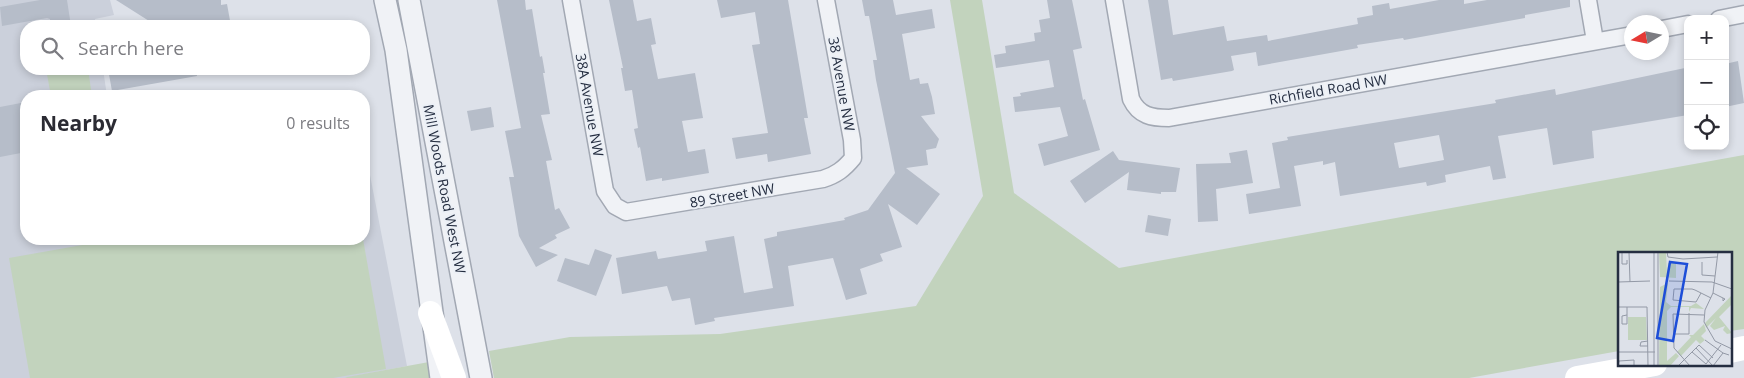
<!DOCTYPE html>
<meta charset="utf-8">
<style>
:root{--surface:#fff;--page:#f7f7f7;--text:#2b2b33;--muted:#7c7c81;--line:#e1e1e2}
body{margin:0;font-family:"Open Sans",sans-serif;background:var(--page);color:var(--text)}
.controls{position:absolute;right:15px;top:15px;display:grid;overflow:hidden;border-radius:10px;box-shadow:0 2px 8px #0003}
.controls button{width:45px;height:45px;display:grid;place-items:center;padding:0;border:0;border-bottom:1px solid var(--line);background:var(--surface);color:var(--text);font:25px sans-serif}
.compass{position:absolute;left:1624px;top:15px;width:45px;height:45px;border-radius:50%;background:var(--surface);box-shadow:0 2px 8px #0003;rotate:260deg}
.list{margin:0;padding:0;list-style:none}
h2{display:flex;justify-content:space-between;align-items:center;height:65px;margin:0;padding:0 20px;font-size:21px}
h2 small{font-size:16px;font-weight:400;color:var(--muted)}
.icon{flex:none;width:28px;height:28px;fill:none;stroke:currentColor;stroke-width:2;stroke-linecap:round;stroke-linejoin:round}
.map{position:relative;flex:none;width:1744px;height:378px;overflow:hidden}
.search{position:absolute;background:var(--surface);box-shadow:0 2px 8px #0003;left:20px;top:20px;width:350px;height:55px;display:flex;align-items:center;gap:12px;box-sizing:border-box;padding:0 18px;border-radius:20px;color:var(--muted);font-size:19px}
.panel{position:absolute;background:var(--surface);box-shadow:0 2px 8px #0003;left:20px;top:90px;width:350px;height:155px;border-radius:20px}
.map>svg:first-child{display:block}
.built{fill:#cbd0db}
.green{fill:#c2d3bd}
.building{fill:#b6bdc9;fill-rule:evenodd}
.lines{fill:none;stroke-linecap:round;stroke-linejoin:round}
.minor-casing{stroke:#a2a8b3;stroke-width:19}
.tertiary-casing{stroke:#a2a8b3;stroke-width:24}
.minor{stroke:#f0f2f6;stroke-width:16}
.tertiary{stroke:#f0f2f6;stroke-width:21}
.secondary{stroke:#fff;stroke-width:24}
.labels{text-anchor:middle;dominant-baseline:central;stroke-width:4;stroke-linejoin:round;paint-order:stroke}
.street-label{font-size:14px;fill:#252e41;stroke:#ecf0f6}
.inset-road{fill:none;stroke:#9399a6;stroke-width:1}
.view{fill:#1d4ed8;fill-opacity:0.15;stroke:#1d4ed8;stroke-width:2.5}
.inset-edge{fill:none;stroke:#252e41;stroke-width:2.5}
</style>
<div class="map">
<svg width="1744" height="378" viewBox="0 0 1744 378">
<rect width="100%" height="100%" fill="#dde1e9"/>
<!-- built -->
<polygon class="built" points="0,0 110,0 114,15 95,19 96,26 26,26 26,69 103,69 107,96 26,96 26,239 364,239 364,144 407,366 345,378 0,378"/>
<!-- green -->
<g class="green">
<polygon points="950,0 982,0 1014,193 1119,268 1744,155 1744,329 1730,331 1730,253 1619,253 1619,351 1469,378 494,378 489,351 570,337 720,334 916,306 983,196"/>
<polygon points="46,69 88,69 92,96 51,96"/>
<polygon points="116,239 363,239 386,369 333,378 30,378 9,258"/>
<polygon points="429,362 432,378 345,378 347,377"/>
</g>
<!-- building -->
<g class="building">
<polygon points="40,0 67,0 71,26 50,26 50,19 47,18 2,26 0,7"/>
<polygon points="116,0 221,0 221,5 227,4 231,26 157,26"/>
<polygon points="497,0 525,0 526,10 532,9 540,57 542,56 545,73 543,73 550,114 541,115 552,160 546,161 555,210 559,208 570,228 555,235 557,238 539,248 558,255 536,267 519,236 509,177 514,177 505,131 521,128"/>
<polygon points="609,0 633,0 637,21 651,18 656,44 651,45 658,79 695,73 703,118 682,121 688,152 705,149 709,173 662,181 662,178 646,181 640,147 638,148 634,129 638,128 632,90 625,91 621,68 623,68"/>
<polygon points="717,0 788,0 808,118 804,118 811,154 768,162 767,154 736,159 732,138 768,133 752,45 760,44 755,12 721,18"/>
<polygon points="862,0 893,0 896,15 932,9 935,28 902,34 910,80 919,78 920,84 928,83 932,97 935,114 921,116 939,139 936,148 926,150 928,165 906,168 940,194 917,225 888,204 902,247 880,254 883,261 860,269 867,294 846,300 833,258 788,266 794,306 714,318 715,321 695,325 690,298 672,301 667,286 622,294 616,258 656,251 658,259 707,251 705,241 734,236 744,293 773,288 764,239 777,236 777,232 845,220 844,218 868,210 895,173 876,80 873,60 877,60 869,16 865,16"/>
<polygon points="1047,0 1072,0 1082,48 1073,50 1083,100 1085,99 1100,150 1044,166 1038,144 1068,136 1060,107 1015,112 1013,97 1021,96 1020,93 1054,87 1049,60 996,68 994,55 1006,53 1005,46 1035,41 1034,33 1041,32 1039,20 1050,18"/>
<polygon points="1148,0 1168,0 1173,35 1224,26 1227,41 1267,35 1268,41 1358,24 1357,18 1373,15 1372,6 1389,3 1390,9 1439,0 1464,0 1464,4 1487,0 1570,0 1570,7 1525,15 1525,18 1404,40 1403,38 1357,45 1358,48 1258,66 1256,52 1231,56 1234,70 1232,71 1173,81 1172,78 1161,80"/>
<polygon points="1738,61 1744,103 1725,107 1725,64"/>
<path d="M1685,68L1688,84V115L1592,131L1594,158L1553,165L1547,128L1498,136L1506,178L1493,180L1490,166L1445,175L1446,182L1427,186L1426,182L1340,196L1335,162L1323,165V161L1294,166L1301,206L1249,214L1246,194L1280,188L1272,143L1288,140L1287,137L1496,103L1495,100L1555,89L1556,95ZM1439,135L1444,160L1399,168L1394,143Z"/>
<polygon points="108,69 196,69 197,76 112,91"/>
<polygon points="26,102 26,152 0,157 0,107"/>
<polygon points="491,107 494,127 471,131 467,111"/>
<polygon points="1247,150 1253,183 1216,189 1218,221 1198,222 1196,164 1231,163 1229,153"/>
<polygon points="1113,151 1119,160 1180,168 1176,192 1161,192 1161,194 1127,190 1129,172 1085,203 1070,181"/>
<polygon points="1148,215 1171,219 1168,236 1145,232"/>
<polygon points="595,249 612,255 596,296 557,281 565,258 589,265"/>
</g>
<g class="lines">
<defs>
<g id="minor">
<path d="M571,0L605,191L615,206L626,212L823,179C836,175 844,169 853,158L852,140L826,0"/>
<path d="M1114,0L1131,99C1139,116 1152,118 1169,118L1632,35"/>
<polyline points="1588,0 1595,41"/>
<polyline points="1719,19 1744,14"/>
<polyline points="1662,29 1688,24"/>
</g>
<g id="tertiary">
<polyline points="385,0 396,50 441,378"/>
<polyline points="409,0 481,378"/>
</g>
</defs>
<!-- minor casing -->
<use href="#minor" class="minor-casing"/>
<!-- tertiary casing -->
<use href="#tertiary" class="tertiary-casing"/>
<!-- minor -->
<use href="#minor" class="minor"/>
<!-- tertiary -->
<use href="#tertiary" class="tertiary"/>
<!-- secondary -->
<g class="secondary">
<polyline points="430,313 454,378"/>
<polyline points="1730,351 1744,348"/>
<polyline points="1577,378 1655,364"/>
</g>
</g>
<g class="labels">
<!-- street labels -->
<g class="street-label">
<text transform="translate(842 84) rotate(80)">38 Avenue NW</text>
<text transform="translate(1328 89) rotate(-10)">Richfield Road NW</text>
<text transform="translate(590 105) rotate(80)">38A Avenue NW</text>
<text transform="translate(445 189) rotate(79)">Mill Woods Road West NW</text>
<text transform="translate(732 195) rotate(-10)">89 Street NW</text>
</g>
</g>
<!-- overview -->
<g transform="translate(1618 252)">
<rect width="114" height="114" fill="#dde1e9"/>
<path d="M41,0H48L49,22L50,11H58V26L42,25ZM50,31L48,50L53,54H73L78,51L86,57L73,56L71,60V55H53L49,59V109L58,101L61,104L52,114H41L42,35ZM114,43V52L101,65L114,81L109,82L105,78L107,74L96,78L92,74L98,66L88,76L87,71ZM10,65H28L29,88H10ZM86,72L88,79L83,84L87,88L82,92L78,88L63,104L59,100L73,85L71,83H75Z" fill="#c2d3bd"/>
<path class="inset-road" d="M4,0V12H9V8M11,0L12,30M36,0V114M40,0V114M49,0L50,5L65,7L99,5M100,0L95,41L87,58L86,70L97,89L114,97M84,10V23L97,24M51,29L94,30L114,37M0,30L32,29M83,41L78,50L55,48L56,37H74L77,38L93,46M95,41L105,46V49L107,47L105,46M0,55H29L30,114M9,63L4,64V72H9V55M55,82H71V61M87,88L105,101M30,89L23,90L22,94H30M78,96L95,114M0,100H37M74,100L88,112L103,93M0,114L1,109L16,108V114M60,114L81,93L95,106M72,114L56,96L55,62L86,63M95,114L105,101L111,103"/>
<path class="view" d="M52,10L69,12L55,89L39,86Z"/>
<rect width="114" height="114" class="inset-edge"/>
</g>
</svg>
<div class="controls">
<button>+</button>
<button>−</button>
<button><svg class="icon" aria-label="locate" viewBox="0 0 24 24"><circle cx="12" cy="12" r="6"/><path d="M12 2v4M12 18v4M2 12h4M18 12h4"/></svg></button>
</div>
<svg class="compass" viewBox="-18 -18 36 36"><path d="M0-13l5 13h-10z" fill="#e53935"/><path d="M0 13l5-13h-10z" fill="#7c7c81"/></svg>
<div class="search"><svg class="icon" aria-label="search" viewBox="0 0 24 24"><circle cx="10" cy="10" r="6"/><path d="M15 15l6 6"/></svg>Search here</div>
<section class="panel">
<h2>Nearby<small>0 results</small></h2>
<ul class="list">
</ul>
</section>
</div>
